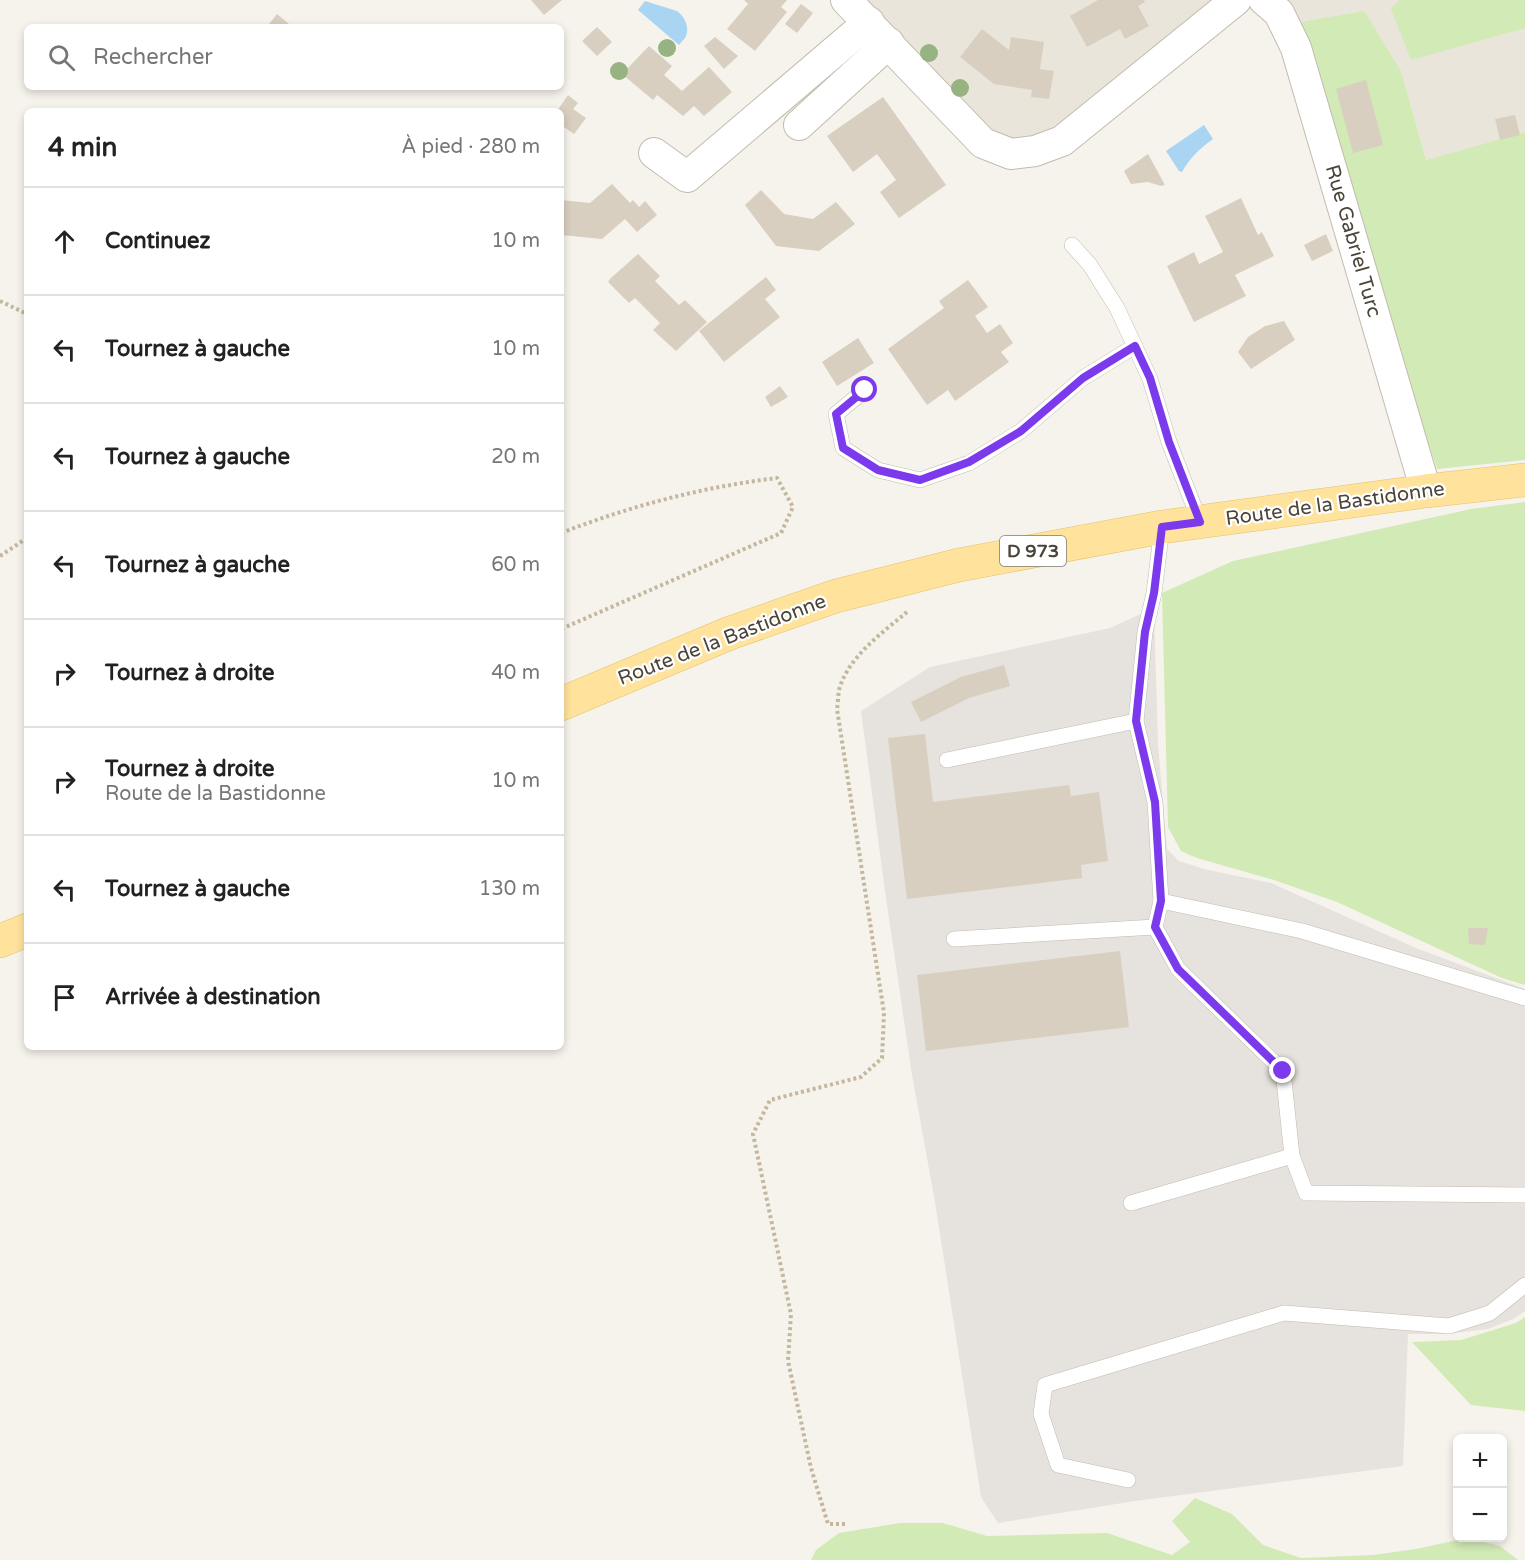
<!DOCTYPE html>
<html lang="fr">
<meta charset="utf-8">
<style>
:root{--surface:#fff;--page:#f6f6f6;--text:#222;--muted:#767676;--line:#e0e0e0}
body{margin:0;font-family:"Varela Round",sans-serif;background:var(--page);color:var(--text)}
.controls{position:absolute;right:18px;bottom:18px;display:grid;overflow:hidden;border-radius:9px;box-shadow:0 3px 9px #0003}
.controls button{width:54px;height:54px;display:grid;place-items:center;padding:0;border:0;border-bottom:2px solid var(--line);background:var(--surface);color:var(--text);font:30px sans-serif}
.stop{position:absolute;width:18px;height:18px;margin:-14px;border:4px solid #7c3aed;border-radius:50%;background:#fff}
.stop.end{background:#7c3aed;border-color:#fff;box-shadow:0 2px 6px #0008}
.list{margin:0;padding:0;list-style:none}
h2{display:flex;justify-content:space-between;align-items:center;height:78px;margin:0;padding:0 24px;font-size:26px}
h2 small{font-size:20px;font-weight:400;color:var(--muted)}
.list li{display:grid;grid-template-columns:39px 1fr auto;gap:18px;align-items:center;box-sizing:border-box;height:108px;padding:0 24px;border-top:2px solid var(--line)}
.list b{display:block;font-size:22px;white-space:nowrap}
.list p{margin:0;font-size:20px;white-space:nowrap;color:var(--muted)}
.list em{font-size:20px;font-style:normal;color:var(--muted)}
.icon{flex:none;width:33px;height:33px;fill:none;stroke:currentColor;stroke-width:2;stroke-linecap:round;stroke-linejoin:round}
.map{position:relative;flex:none;width:1525px;height:1560px;overflow:hidden}
.search{position:absolute;background:var(--surface);box-shadow:0 3px 9px #0003;left:24px;top:24px;width:540px;height:66px;display:flex;align-items:center;gap:15px;box-sizing:border-box;padding:0 21px;border-radius:9px;color:var(--muted);font-size:22px}
.panel{position:absolute;background:var(--surface);box-shadow:0 3px 9px #0003;left:24px;top:108px;width:540px;height:942px;border-radius:9px}
.map>svg:first-child{display:block}
.residential{fill:#eae5da}
.industrial{fill:#e6e2dd}
.green{fill:#d2eab5}
.water{fill:#a9d4f2}
.building{fill:#d8cfc1}
.lines{fill:none;stroke-linecap:round;stroke-linejoin:round}
.service-casing{stroke:#c2bbae;stroke-width:16}
.minor-casing{stroke:#c2bbae;stroke-width:32}
.primary-casing{stroke:#e6c16a;stroke-width:34}
.path{stroke:#c4b79f;stroke-width:4;stroke-dasharray:3 3;stroke-linecap:butt}
.service{stroke:#fff;stroke-width:15}
.minor{stroke:#fff;stroke-width:30}
.primary{stroke:#ffe39c;stroke-width:33}
.tree{fill:#97b381}
.route{stroke:#7c3aed;stroke-width:8}
.labels{text-anchor:middle;dominant-baseline:central;stroke-width:4.5;stroke-linejoin:round;paint-order:stroke}
.shield{fill:#fff;stroke:#817c74;stroke-width:1.5}
.shield-label{font-size:18px;font-weight:bold;fill:#4b4439}
.street-label{font-size:20px;fill:#4b4439;stroke:#fff}
</style>
<div class="map">
<svg width="1525" height="1560" viewBox="0 0 1525 1560">
<rect width="100%" height="100%" fill="#f6f3ec"/>
<!-- residential -->
<g class="residential">
<polygon points="864,0 1236,0 1055,143 991,146"/>
<polygon points="1255,0 1525,0 1525,132 1426,160 1401,71 1290,24"/>
</g>
<!-- industrial -->
<polygon class="industrial" points="1154,608 1158,744 1167,849 1179,861 1204,869 1271,883 1416,948 1525,989 1525,1311 1515,1318 1488,1329 1446,1334 1408,1334 1403,1466 1135,1501 998,1523 981,1497 935,1202 912,1075 885,891 861,711 930,667 1110,628"/>
<!-- green -->
<g class="green">
<polygon points="1399,0 1525,0 1525,28 1411,60 1391,9"/>
<polygon points="1364,11 1401,71 1426,160 1525,132 1525,460 1437,469 1290,24"/>
<polygon points="1525,502 1525,985 1502,978 1337,902 1274,880 1197,858 1181,851 1168,827 1162,593 1233,561 1471,509"/>
<polygon points="1525,1317 1525,1411 1471,1405 1412,1342 1461,1340 1516,1323"/>
<polygon points="1195,1498 1232,1514 1263,1545 1301,1558 1373,1555 1416,1549 1467,1538 1500,1546 1518,1560 811,1560 816,1550 839,1533 900,1523 943,1523 987,1536 1107,1533 1172,1555 1190,1542 1172,1521"/>
</g>
<!-- water -->
<g class="water">
<path d="M645,1L677,11C684,16 690,27 686,36C685,39 681,42 679,45L638,10Z"/>
<path d="M1204,125L1213,139C1200,148 1189,159 1182,172L1179,171L1166,151Z"/>
</g>
<!-- building -->
<g class="building">
<polygon points="531,0 562,0 544,15"/>
<polygon points="744,0 787,0 781,7 787,12 755,51 727,29 748,4"/>
<polygon points="1098,0 1144,0 1145,2 1138,6 1149,26 1125,39 1120,29 1087,47 1070,16"/>
<polygon points="801,4 813,13 797,33 785,24"/>
<polygon points="277,14 289,24 287,27 273,27 269,24"/>
<polygon points="597,27 612,42 597,56 582,41"/>
<polygon points="982,29 1009,50 1011,37 1044,42 1040,69 1054,71 1049,99 1031,97 1032,90 994,84 960,57"/>
<polygon points="715,37 738,56 724,69 704,46"/>
<polygon points="649,46 672,66 664,75 682,91 709,67 732,92 704,116 694,106 683,116 657,95 653,100 622,74"/>
<polygon points="1366,80 1383,145 1353,153 1336,89"/>
<polygon points="568,95 578,103 573,109 586,118 574,134 561,125 561,111 557,111"/>
<polygon points="883,97 946,185 899,218 880,192 896,180 877,154 853,172 827,136"/>
<polygon points="1515,115 1520,135 1500,140 1495,119"/>
<polygon points="1148,154 1165,185 1161,186 1148,182 1131,184 1124,171"/>
<polygon points="612,184 630,203 633,200 639,207 645,201 657,215 637,232 625,219 602,239 561,235 561,200 590,203"/>
<polygon points="761,190 784,214 813,219 836,202 855,224 819,251 776,246 745,205"/>
<polygon points="1241,198 1258,235 1262,232 1274,256 1235,275 1246,296 1194,322 1167,266 1194,252 1199,264 1223,252 1205,216"/>
<polygon points="1326,234 1333,251 1312,261 1304,245"/>
<polygon points="638,254 660,276 655,281 679,305 685,300 707,322 676,351 653,330 660,323 635,298 629,303 608,282 611,278"/>
<polygon points="766,277 776,290 765,299 780,317 724,362 699,331"/>
<polygon points="968,280 988,307 975,316 987,333 1000,324 1013,343 1001,352 1009,362 955,401 948,390 927,405 888,349 944,308 939,301"/>
<polygon points="1284,321 1295,340 1251,369 1238,352 1248,337 1265,326"/>
<polygon points="858,338 874,363 837,386 822,362"/>
<polygon points="780,386 788,397 771,407 765,397"/>
<polygon points="1004,665 1010,686 969,698 921,722 911,702 961,677"/>
<polygon points="925,734 933,802 1069,785 1071,796 1099,792 1108,861 1081,865 1082,878 907,899 888,738"/>
<polygon points="1468,928 1488,928 1485,945 1469,944"/>
<polygon points="1120,951 1129,1027 926,1051 917,975"/>
</g>
<g class="lines">
<defs>
<g id="service">
<polyline points="1072,245 1090,265 1117,308 1150,379 1169,442 1200,522"/>
<polyline points="865,390 836,414 843,448 878,470 920,480 969,463 1021,431 1083,378 1135,346"/>
<polyline points="1136,721 1155,802 1161,901 1302,931 1525,998"/>
<polyline points="947,760 1136,721 1145,632 1154,593 1162,527"/>
<polyline points="1161,901 1155,927 1178,969 1283,1071 1292,1156 1306,1193 1525,1195"/>
<polyline points="954,939 1155,927"/>
<polyline points="1131,1203 1292,1156"/>
<polyline points="1128,1480 1058,1465 1041,1414 1045,1385 1284,1313 1449,1326 1490,1313 1525,1285"/>
</g>
<g id="minor">
<polyline points="846,0 983,143 1011,154 1035,151 1062,141 1236,0"/>
<polyline points="1264,0 1279,13 1296,48 1426,491"/>
<polyline points="799,125 889,43"/>
<polyline points="654,153 687,177 869,22"/>
</g>
<g id="primary">
<polyline points="561,704 730,633 836,596 959,565 1162,527 1426,491 1525,480"/>
<polyline points="0,941 27,930"/>
</g>
</defs>
<!-- service casing -->
<use href="#service" class="service-casing"/>
<!-- minor casing -->
<use href="#minor" class="minor-casing"/>
<!-- primary casing -->
<use href="#primary" class="primary-casing"/>
<!-- path -->
<g class="path">
<polyline points="0,301 27,314"/>
<path d="M561,533C630,506 703,487 777,478L793,507L781,533L561,629"/>
<polyline points="0,556 27,538"/>
<path d="M845,1524H828L811,1468L788,1361L791,1314L753,1134L770,1100L861,1077L882,1058L884,1013L837,709C838,703 838,696 839,690C848,657 882,633 907,612"/>
</g>
<!-- service -->
<use href="#service" class="service"/>
<!-- minor -->
<use href="#minor" class="minor"/>
<!-- primary -->
<use href="#primary" class="primary"/>
</g>
<!-- trees -->
<g class="tree">
<circle cx="667" cy="48" r="9"/>
<circle cx="929" cy="53" r="9"/>
<circle cx="619" cy="71" r="9"/>
<circle cx="960" cy="88" r="9"/>
</g>
<g class="lines">
<!-- route -->
<polyline class="route" points="865,390 836,414 843,448 878,470 920,480 969,462 1021,431 1083,378 1135,346 1150,378 1169,442 1200,522 1162,527 1154,593 1145,632 1136,721 1155,802 1161,901 1155,927 1178,969 1283,1071"/>
</g>
<g class="labels">
<!-- shield labels -->
<rect class="shield" x="1000" y="536" width="66" height="30" rx="4.5"/>
<g class="shield-label">
<text x="1033" y="551">D 973</text>
</g>
<!-- street labels -->
<g class="street-label">
<text transform="translate(1353 241) rotate(74)">Rue Gabriel Turc</text>
<text transform="translate(1335 504) rotate(-8)">Route de la Bastidonne</text>
<text transform="translate(722 640) rotate(-21)">Route de la Bastidonne</text>
</g>
</g>
</svg>
<div class="controls">
<button>+</button>
<button>−</button>
</div>
<div class="stop" style="left:865px;top:390px"></div>
<div class="stop end" style="left:1283px;top:1071px"></div>
<div class="search"><svg class="icon" aria-label="search" viewBox="0 0 24 24"><circle cx="10" cy="10" r="6"/><path d="M15 15l6 6"/></svg>Rechercher</div>
<section class="panel">
<h2>4 min<small>À pied · 280 m</small></h2>
<ul class="list">
<li><svg class="icon" aria-label="ahead" viewBox="0 0 24 24"><path d="M12 20V5M6 11l6-6 6 6"/></svg><div><b>Continuez</b></div><em>10 m</em></li>
<li><svg class="icon" aria-label="left" viewBox="0 0 24 24"><path d="M17 20v-9H6M10 6l-5 5 5 5"/></svg><div><b>Tournez à gauche</b></div><em>10 m</em></li>
<li><svg class="icon" aria-label="left" viewBox="0 0 24 24"><path d="M17 20v-9H6M10 6l-5 5 5 5"/></svg><div><b>Tournez à gauche</b></div><em>20 m</em></li>
<li><svg class="icon" aria-label="left" viewBox="0 0 24 24"><path d="M17 20v-9H6M10 6l-5 5 5 5"/></svg><div><b>Tournez à gauche</b></div><em>60 m</em></li>
<li><svg class="icon" aria-label="right" viewBox="0 0 24 24"><path d="M7 20v-9h11M14 6l5 5-5 5"/></svg><div><b>Tournez à droite</b></div><em>40 m</em></li>
<li><svg class="icon" aria-label="right" viewBox="0 0 24 24"><path d="M7 20v-9h11M14 6l5 5-5 5"/></svg><div><b>Tournez à droite</b><p>Route de la Bastidonne</p></div><em>10 m</em></li>
<li><svg class="icon" aria-label="left" viewBox="0 0 24 24"><path d="M17 20v-9H6M10 6l-5 5 5 5"/></svg><div><b>Tournez à gauche</b></div><em>130 m</em></li>
<li><svg class="icon" aria-label="arrive" viewBox="0 0 24 24"><path d="M6 21V4h12l-3 4 3 4H6"/></svg><div><b>Arrivée à destination</b></div></li>
</ul>
</section>
</div>
